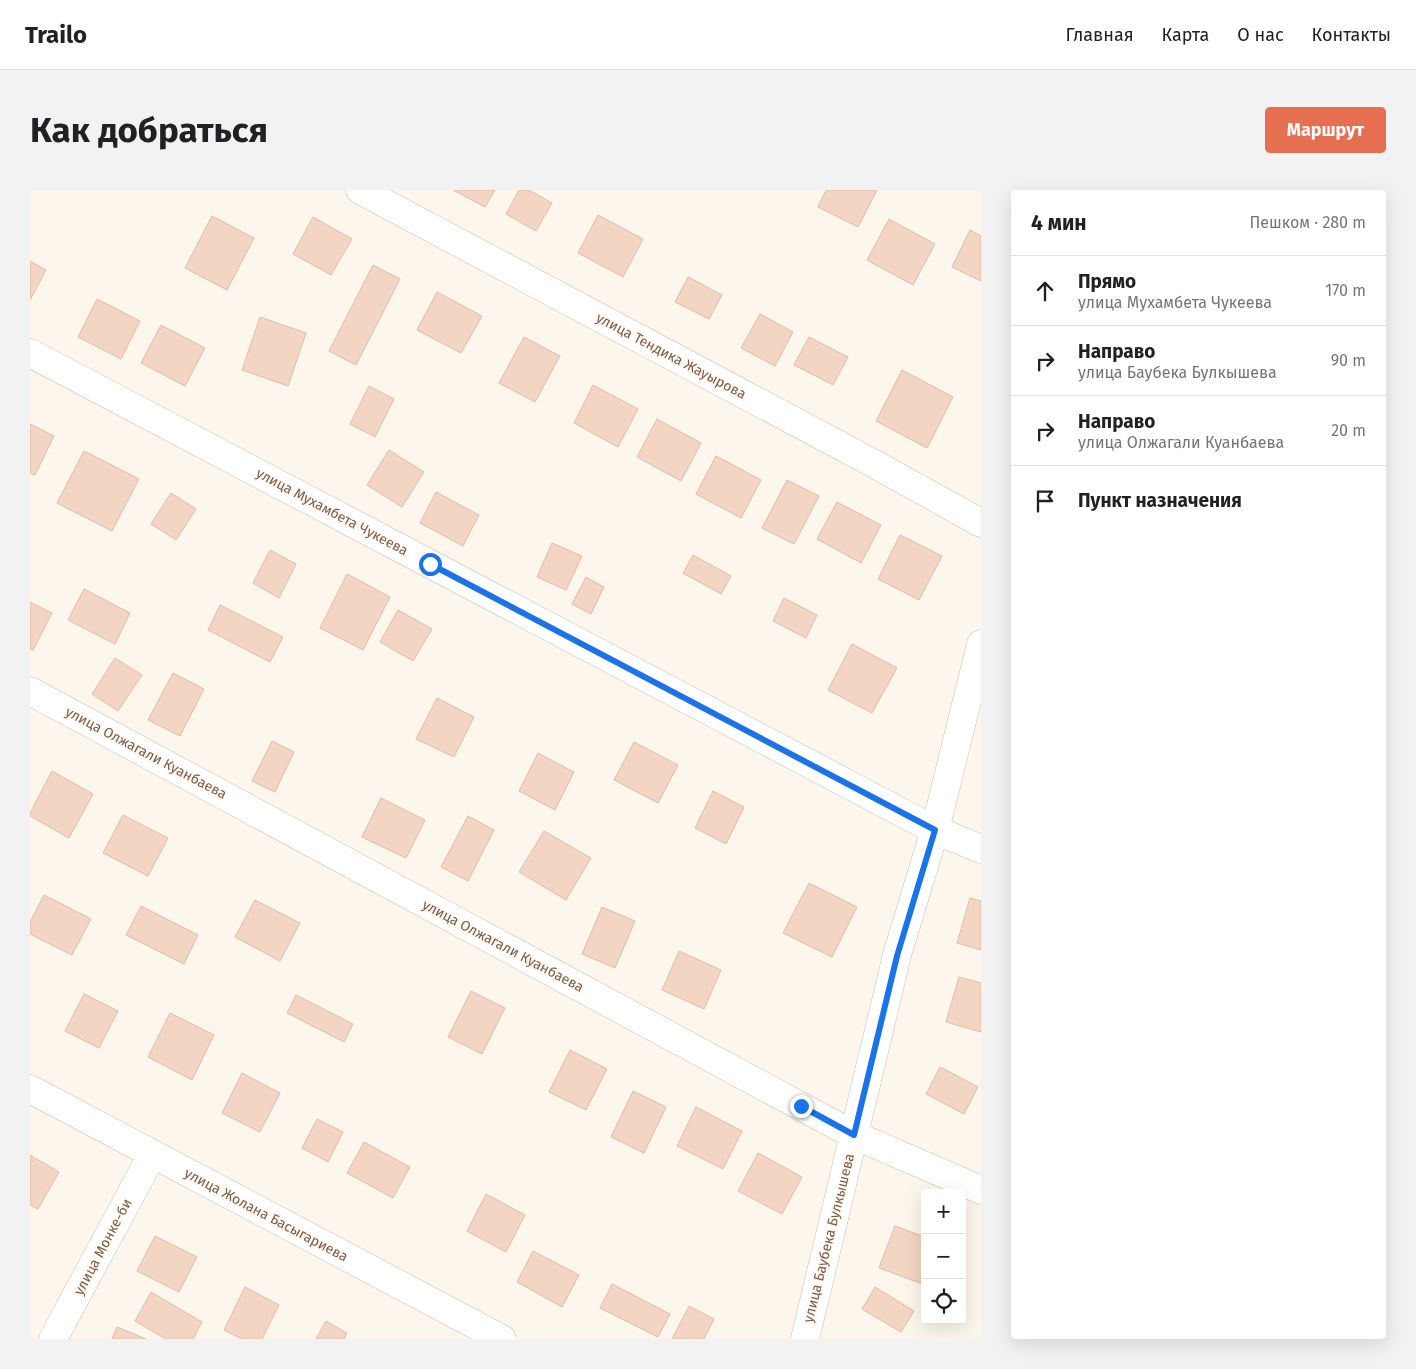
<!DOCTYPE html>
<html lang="ru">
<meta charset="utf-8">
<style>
:root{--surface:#fff;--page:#f2f2f2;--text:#202124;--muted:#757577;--line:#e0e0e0;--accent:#e76f51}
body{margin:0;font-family:"Fira Sans",sans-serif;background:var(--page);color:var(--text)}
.controls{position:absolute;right:15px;bottom:15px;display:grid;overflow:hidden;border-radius:5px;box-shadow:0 5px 20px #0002}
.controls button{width:45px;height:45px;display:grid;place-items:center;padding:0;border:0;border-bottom:1px solid var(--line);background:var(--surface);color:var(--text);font:25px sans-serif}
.stop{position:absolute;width:15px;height:15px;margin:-11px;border:4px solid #1a73e8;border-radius:50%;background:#fff}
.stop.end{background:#1a73e8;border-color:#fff;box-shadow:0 1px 5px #0008}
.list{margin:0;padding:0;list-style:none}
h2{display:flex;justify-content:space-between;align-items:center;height:65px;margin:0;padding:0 20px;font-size:21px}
h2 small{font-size:16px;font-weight:400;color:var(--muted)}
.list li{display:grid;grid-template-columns:32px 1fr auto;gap:15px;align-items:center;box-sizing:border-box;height:70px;padding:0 20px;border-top:1px solid var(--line)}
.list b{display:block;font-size:19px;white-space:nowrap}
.list p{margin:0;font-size:16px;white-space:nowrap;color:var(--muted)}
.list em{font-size:16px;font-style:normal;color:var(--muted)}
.icon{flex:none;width:28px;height:28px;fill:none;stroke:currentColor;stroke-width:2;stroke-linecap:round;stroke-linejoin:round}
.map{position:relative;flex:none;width:951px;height:1149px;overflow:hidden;border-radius:5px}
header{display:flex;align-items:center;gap:30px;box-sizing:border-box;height:70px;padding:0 25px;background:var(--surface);border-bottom:1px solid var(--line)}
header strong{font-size:24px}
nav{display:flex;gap:28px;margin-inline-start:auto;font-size:18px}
.intro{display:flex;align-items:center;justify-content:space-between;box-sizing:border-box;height:120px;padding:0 30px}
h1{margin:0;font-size:35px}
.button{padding:12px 22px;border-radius:5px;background:var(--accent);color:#fff;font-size:18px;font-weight:700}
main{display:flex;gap:30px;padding:0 30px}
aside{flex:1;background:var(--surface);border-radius:5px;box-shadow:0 5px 20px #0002}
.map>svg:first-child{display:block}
.building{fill:#f3d5c3;stroke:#e6bba3}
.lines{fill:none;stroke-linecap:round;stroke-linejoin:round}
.street-casing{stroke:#d1beb0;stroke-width:29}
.street{stroke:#fff;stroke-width:28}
.route{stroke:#1a73e8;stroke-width:6}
.labels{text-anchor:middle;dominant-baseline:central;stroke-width:4.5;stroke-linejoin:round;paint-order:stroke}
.street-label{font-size:14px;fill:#7a5c4d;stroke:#fffaf3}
</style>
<header>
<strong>Trailo</strong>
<nav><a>Главная</a><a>Карта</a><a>О нас</a><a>Контакты</a></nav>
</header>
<div class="intro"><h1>Как добраться</h1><a class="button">Маршрут</a></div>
<main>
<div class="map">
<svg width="951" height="1149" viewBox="0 0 951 1149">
<rect width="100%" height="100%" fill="#fdf6ec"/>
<!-- building -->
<g class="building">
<polygon points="423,0 465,0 455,17"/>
<polygon points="489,0 499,0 522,13 506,41 476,24"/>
<polygon points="796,0 847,0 828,37 788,17"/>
<polygon points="568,25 613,49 593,87 548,63"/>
<polygon points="182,26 224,48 197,100 155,78"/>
<polygon points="283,27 322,49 301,85 263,64"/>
<polygon points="859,29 905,54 883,95 837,70"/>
<polygon points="940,40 951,46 951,91 922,77"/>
<polygon points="0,71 16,80 0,110"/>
<polygon points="343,75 370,89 326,175 299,161"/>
<polygon points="658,87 692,105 679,129 645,112"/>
<polygon points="407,102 452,126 431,163 387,140"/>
<polygon points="67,109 110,131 91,169 48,147"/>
<polygon points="730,124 763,142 745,176 711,158"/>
<polygon points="230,127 276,143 258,196 212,180"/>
<polygon points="131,135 175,158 155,196 111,173"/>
<polygon points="494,147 530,166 505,212 469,193"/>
<polygon points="779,147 818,167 803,195 764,175"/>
<polygon points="872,180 923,207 897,258 846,231"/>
<polygon points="563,195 608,219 588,257 544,233"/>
<polygon points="339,196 364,209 345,247 320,234"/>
<polygon points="627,229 671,253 651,291 607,267"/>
<polygon points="0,234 24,246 5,285 0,283"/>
<polygon points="359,260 394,282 372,317 337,295"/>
<polygon points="54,261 109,289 82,341 27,313"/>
<polygon points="686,266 731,290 711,328 666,304"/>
<polygon points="757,290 789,306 764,354 732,338"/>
<polygon points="406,302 449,325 433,356 390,333"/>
<polygon points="141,303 166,319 146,350 121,334"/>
<polygon points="807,312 851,335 831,373 787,349"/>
<polygon points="870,345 912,366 889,410 848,389"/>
<polygon points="522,353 552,366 536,400 507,387"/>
<polygon points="240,360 266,374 249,408 223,393"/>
<polygon points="663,365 701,386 691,404 653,383"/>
<polygon points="317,384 360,407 333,460 290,438"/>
<polygon points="556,387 574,397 561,424 542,414"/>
<polygon points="54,399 100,423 85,454 38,430"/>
<polygon points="754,408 787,425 776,448 743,431"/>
<polygon points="0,412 22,423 3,460 0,459"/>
<polygon points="190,415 253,447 240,472 178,440"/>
<polygon points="368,420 402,439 383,471 350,452"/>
<polygon points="822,454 867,478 842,523 798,500"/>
<polygon points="85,468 112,485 88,521 62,504"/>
<polygon points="143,483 174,499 150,546 118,530"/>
<polygon points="407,508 444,527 424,567 386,549"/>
<polygon points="242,551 264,562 245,602 222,591"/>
<polygon points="604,552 648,575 628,613 584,590"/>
<polygon points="508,563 544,582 525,620 489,601"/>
<polygon points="22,581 63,604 39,648 0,626 0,623"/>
<polygon points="683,601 714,617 696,654 665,638"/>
<polygon points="351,608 395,630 376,668 332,647"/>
<polygon points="93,625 138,648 118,686 73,663"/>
<polygon points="438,626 464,640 438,691 411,677"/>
<polygon points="514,641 561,668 536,710 489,682"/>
<polygon points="779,693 827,717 802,767 753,743"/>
<polygon points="14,705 61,729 42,765 0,744 0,732"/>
<polygon points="940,708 951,711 951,760 927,753"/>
<polygon points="225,710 270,733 250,771 205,747"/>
<polygon points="111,716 168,745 154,774 96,745"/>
<polygon points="572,717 605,731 585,778 552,764"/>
<polygon points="649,761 691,780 674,819 632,800"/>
<polygon points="929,787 951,793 951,842 916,832"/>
<polygon points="441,801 475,818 452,864 418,847"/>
<polygon points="54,804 88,821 69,858 35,841"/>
<polygon points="266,805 323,834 314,852 257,823"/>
<polygon points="140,823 184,845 162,890 118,867"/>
<polygon points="540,860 577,879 556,920 519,902"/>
<polygon points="910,877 948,897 934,924 896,904"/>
<polygon points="212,883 250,903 230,942 192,923"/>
<polygon points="603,901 636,917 614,963 581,947"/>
<polygon points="666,917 712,941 693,979 647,956"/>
<polygon points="287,929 313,942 298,972 272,958"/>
<polygon points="334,952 380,977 363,1008 317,983"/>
<polygon points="728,963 772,987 752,1024 708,1001"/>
<polygon points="0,965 29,982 8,1019 0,1015"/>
<polygon points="456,1004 495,1025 476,1062 437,1041"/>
<polygon points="865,1036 895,1047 895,1095 849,1078"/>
<polygon points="125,1046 167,1067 149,1102 107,1081"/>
<polygon points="503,1061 549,1085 532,1117 487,1092"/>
<polygon points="582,1094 640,1124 628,1147 570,1118"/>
<polygon points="215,1097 249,1115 232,1149 212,1149 194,1140"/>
<polygon points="845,1097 884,1121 871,1142 832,1119"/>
<polygon points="121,1102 172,1132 163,1149 136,1149 105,1131"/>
<polygon points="659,1116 684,1129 674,1149 642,1149"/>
<polygon points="296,1131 317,1143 314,1149 286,1149"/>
<polygon points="87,1137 116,1149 82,1149"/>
</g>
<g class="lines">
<defs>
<g id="street">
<polyline points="330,0 841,272 951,333"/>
<polyline points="0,163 905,640 951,659"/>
<polyline points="0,501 824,945 951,1000"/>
<polyline points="0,899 472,1149"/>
<polyline points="23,1149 122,965"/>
<polyline points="775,1149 867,765 905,640 951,454"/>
</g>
</defs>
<!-- street casing -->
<use href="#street" class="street-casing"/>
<!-- street -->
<use href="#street" class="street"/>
</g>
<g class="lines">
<!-- route -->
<polyline class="route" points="400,374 905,640 867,766 824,945 771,916"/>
</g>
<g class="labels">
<!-- street labels -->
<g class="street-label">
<text transform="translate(641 166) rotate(28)">улица Тендика Жауырова</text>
<text transform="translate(302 322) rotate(28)">улица Мухамбета Чукеева</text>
<text transform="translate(116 563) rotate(28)">улица Олжагали Куанбаева</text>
<text transform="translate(473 756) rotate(28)">улица Олжагали Куанбаева</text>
<text transform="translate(236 1025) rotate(28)">улица Жолана Басыгариева</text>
<text transform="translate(799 1048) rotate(-76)">улица Баубека Булкышева</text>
<text transform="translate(73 1057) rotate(-62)">улица Монке-би</text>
</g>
</g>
</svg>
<div class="controls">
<button>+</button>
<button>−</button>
<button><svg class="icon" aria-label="locate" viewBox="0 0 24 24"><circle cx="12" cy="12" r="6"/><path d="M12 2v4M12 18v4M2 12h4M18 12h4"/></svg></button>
</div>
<div class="stop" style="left:400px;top:374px"></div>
<div class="stop end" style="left:771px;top:916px"></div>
</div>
<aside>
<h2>4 мин<small>Пешком · 280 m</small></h2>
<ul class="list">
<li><svg class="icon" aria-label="ahead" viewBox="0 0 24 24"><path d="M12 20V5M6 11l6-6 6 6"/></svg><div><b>Прямо</b><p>улица Мухамбета Чукеева</p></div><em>170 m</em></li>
<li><svg class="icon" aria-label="right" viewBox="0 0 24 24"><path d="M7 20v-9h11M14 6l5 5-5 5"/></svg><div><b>Направо</b><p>улица Баубека Булкышева</p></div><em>90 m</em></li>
<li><svg class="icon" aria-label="right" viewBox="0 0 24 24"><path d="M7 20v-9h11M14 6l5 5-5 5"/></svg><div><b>Направо</b><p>улица Олжагали Куанбаева</p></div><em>20 m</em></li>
<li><svg class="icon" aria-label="arrive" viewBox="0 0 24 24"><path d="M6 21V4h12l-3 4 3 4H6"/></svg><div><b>Пункт назначения</b></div></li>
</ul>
</aside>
</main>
